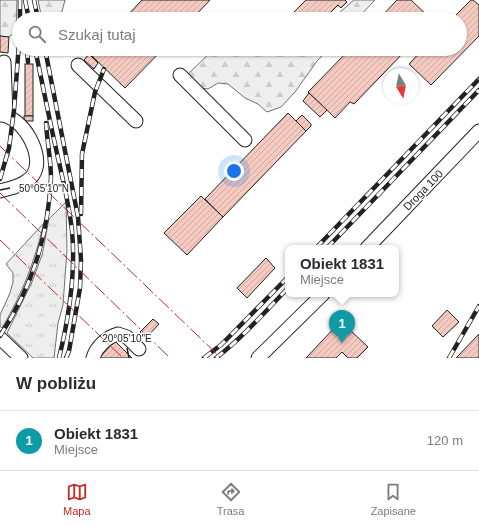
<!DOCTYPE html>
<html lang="pl">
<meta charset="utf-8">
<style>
:root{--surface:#fff;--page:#f7f7f7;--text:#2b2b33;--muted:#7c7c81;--line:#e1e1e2;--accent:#c62828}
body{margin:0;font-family:Arial,sans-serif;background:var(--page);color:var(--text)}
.compass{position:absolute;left:383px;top:68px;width:36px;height:36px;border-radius:50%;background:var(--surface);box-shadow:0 1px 3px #0004;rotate:170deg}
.you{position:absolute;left:234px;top:171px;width:14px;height:14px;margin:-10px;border:3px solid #fff;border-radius:50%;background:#1a73e8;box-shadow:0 0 0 6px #1a73e833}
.badge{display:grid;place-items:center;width:26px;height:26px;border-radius:50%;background:var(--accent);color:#fff;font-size:13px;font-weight:700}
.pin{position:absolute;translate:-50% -33px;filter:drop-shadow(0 1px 2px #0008)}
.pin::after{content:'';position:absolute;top:21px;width:14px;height:12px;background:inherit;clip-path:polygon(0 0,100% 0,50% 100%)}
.popup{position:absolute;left:285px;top:245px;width:114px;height:52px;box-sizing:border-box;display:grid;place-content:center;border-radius:8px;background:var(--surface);filter:drop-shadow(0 1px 3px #0005);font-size:13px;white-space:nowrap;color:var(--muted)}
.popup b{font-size:15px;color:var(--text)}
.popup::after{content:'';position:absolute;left:50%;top:100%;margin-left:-8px;border:8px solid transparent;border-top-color:var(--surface)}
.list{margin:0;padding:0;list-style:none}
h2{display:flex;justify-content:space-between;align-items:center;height:52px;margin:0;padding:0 16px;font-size:17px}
h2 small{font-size:13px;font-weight:400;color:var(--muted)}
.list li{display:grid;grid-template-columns:26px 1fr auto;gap:12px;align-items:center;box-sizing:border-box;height:60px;padding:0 16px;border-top:1px solid var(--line)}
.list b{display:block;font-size:15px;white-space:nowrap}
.list p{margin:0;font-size:13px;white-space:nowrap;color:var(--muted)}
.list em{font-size:13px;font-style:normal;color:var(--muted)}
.icon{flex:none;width:22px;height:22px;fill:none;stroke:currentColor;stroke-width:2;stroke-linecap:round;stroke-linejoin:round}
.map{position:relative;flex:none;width:479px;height:358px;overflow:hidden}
.search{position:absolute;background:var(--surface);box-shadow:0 1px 3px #0004;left:12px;right:12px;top:12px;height:44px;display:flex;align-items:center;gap:10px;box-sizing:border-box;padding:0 14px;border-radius:22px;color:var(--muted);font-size:15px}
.sheet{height:112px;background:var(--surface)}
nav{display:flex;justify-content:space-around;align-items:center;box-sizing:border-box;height:56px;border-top:1px solid var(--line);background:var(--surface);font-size:11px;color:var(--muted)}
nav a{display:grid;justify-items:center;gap:2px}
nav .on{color:var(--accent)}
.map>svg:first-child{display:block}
.grass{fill:url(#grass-tufts);stroke:#6f6f6f}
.forest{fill:url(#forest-firs);stroke:#6f6f6f}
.building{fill:url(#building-hatch);stroke:#222}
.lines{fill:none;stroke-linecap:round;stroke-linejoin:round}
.minor-casing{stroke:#222;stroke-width:15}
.minor{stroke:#fff;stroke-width:13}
.rail-casing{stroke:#222;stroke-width:4.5}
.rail{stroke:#fff;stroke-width:3;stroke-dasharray:9;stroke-linecap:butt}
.power{stroke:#c62828;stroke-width:1;stroke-dasharray:14 3 2 3;stroke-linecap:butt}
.ticks{fill:none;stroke:#222;stroke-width:1.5}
.labels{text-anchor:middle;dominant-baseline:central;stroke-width:3;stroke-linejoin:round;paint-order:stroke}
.street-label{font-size:11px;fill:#222;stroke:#fff}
.ticks-label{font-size:10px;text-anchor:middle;fill:#222;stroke:#fff;stroke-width:3;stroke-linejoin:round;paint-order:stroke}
</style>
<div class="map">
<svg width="479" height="358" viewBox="0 0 479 358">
<defs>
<pattern id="grass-tufts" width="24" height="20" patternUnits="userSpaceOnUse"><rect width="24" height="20" fill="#eee"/><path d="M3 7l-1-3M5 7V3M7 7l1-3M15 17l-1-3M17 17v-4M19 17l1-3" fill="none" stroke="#ccc"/></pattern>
<pattern id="forest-firs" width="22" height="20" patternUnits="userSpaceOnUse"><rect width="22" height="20" fill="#eee"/><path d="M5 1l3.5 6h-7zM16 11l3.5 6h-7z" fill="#ccc"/></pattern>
<pattern id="building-hatch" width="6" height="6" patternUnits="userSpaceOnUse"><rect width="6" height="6" fill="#f3c9c0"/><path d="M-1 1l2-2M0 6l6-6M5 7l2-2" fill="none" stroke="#d0aca5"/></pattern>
</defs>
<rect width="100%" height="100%" fill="#fff"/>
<!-- grass -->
<g class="grass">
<polygon points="66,202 67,250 63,305 58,323 54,358 33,358 7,333 32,282 42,255 49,219"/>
<path d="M44,223C34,263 23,292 2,328L0,326V315L10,293L13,282V273L6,264Z"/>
</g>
<!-- forest -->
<g class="forest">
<polygon points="0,0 17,0 16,31 9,37 0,36"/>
<polygon points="38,0 65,0 60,19 42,19"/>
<polygon points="354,0 375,0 357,19 332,19"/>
<polygon points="214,49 329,49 317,61 295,92 281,107 267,112 258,104 245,98 228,84 218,83 208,89 201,88 188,74"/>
</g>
<!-- building -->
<g class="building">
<polygon points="142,0 210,0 192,19 124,19"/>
<polygon points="306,0 345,0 347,2 341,8 338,5 324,19 289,19 288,18"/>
<polygon points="397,0 411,0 431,19 379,19"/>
<polygon points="471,0 473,0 479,5 479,36 431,85 409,64 423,49 460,49 460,19 452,19"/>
<polygon points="0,36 9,37 8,53 0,52"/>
<polygon points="95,49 163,49 125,88 90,54"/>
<polygon points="350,49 407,49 354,104 350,102 335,118 308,92"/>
<polygon points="89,54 98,63 94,69 84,60"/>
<rect x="25" y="64" width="8" height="52"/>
<polygon points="309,93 327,110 320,117 303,101"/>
<polygon points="288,113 306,131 223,217 205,199"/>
<polygon points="302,115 311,124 311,126 306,131 296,121"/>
<rect x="24" y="116" width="9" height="5"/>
<polygon points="201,196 223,217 187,255 164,233"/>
<polygon points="266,258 275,268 247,298 237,288"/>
<polygon points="447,310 459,322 443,337 432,326"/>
<polygon points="153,319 159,324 146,338 140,332"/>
<polygon points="337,325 346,334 350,330 368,347 357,358 348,358 342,352 336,358 306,358"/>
<polygon points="479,334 479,358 456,358"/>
<polygon points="115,341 132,358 99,358"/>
</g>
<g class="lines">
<defs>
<g id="minor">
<polyline points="4,62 6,115"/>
<polyline points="78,65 136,121"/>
<polyline points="180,75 245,140"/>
<path d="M0,115C22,115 46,156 33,175C26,185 11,188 0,191"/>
<polyline points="367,248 479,131"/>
<polyline points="0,338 21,358"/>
<path d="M93,358C96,347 107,337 118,334L127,337L139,349"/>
<polyline points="258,358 323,294"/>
</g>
</defs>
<!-- minor casing -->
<use href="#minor" class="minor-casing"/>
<!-- minor -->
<use href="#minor" class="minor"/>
<defs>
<g id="rail">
<polyline points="20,0 20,19"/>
<polyline points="25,0 29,19"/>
<polyline points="34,0 38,19"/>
<polyline points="27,49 28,62"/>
<path d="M35,49C42,81 48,113 55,144C61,173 69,202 72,231C76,273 69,317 59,358"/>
<polyline points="45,49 78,217 81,260 80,288 69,351 66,358"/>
<polyline points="0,179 9,148 14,110 19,43"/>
<polyline points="81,214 82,154 95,92 104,69"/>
<polyline points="316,248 479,79"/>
<polyline points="327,248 479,90"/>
<path d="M0,336C32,287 48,237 51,178C51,160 47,141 46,123"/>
<polyline points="204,358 222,344 288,277"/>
<path d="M216,358C242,338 265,312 288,288"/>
<polyline points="449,358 479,306"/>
</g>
</defs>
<!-- rail casing -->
<use href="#rail" class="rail-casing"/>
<!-- rail -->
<use href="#rail" class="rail"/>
<!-- power -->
<g class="power">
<polyline points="0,146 221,358"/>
<polyline points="0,193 170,358"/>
<polyline points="0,240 123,358"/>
</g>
</g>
<!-- ticks -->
<path class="ticks" d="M0,190L10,188M127,348L129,358"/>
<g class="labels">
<!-- street labels -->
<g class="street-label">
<text transform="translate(423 190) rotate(-46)">Droga 100</text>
</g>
</g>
<g class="ticks-label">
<text x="44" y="192">50°05'10"N</text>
<text x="127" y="342">20°05'10"E</text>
</g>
</svg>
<svg class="compass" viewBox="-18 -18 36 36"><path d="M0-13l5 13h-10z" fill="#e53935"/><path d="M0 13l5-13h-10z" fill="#7c7c81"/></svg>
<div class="you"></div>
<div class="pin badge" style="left:342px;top:343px;background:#0f9aa8">1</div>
<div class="popup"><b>Obiekt 1831</b>Miejsce</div>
<div class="search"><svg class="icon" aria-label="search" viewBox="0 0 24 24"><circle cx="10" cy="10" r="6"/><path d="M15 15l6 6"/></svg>Szukaj tutaj</div>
</div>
<section class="sheet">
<h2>W pobliżu<small></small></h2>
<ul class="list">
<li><span class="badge" style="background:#0f9aa8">1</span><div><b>Obiekt 1831</b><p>Miejsce</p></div><em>120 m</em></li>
</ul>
</section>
<nav>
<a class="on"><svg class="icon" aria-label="map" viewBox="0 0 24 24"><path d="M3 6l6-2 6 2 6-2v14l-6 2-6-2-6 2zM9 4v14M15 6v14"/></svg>Mapa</a>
<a><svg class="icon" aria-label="directions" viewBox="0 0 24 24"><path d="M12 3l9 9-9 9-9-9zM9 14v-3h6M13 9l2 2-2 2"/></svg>Trasa</a>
<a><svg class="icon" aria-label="saved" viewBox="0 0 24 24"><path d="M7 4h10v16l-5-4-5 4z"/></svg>Zapisane</a>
</nav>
